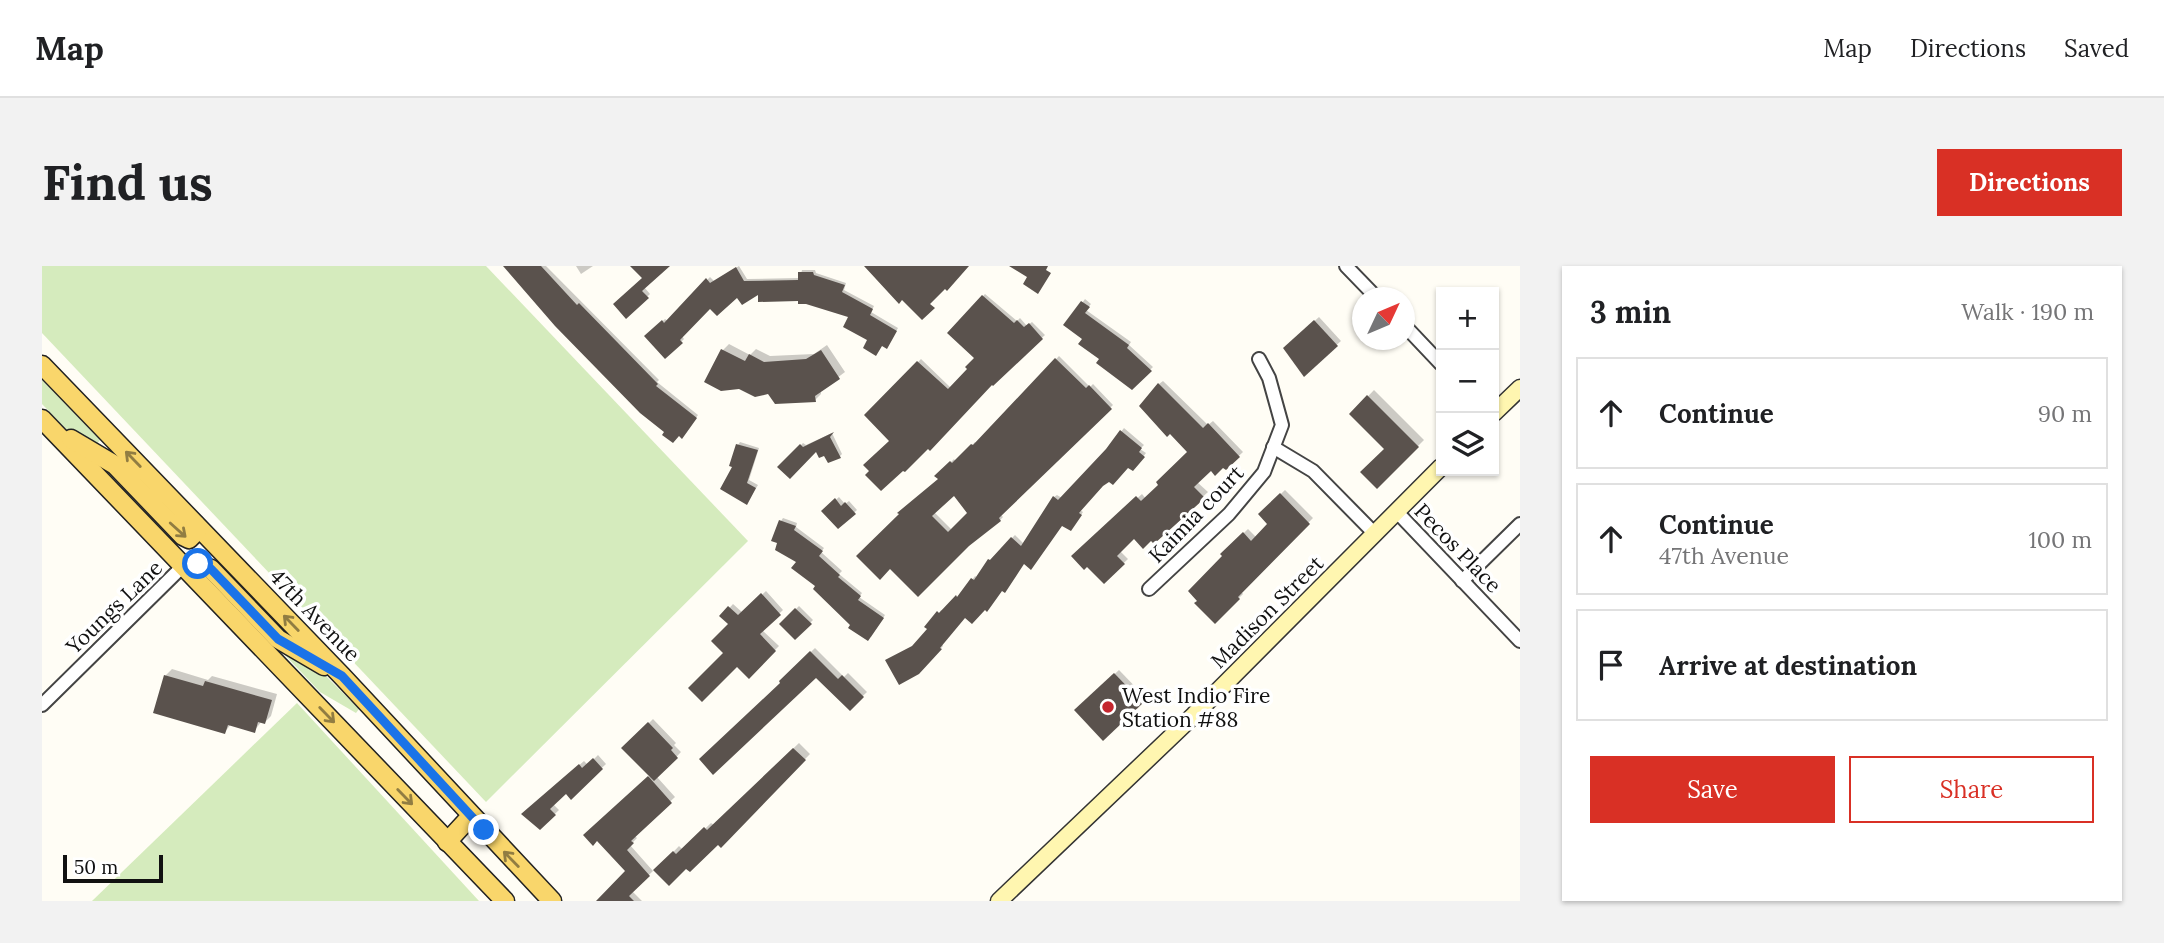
<!DOCTYPE html>
<meta charset="utf-8">
<style>
:root{--surface:#fff;--page:#f2f2f2;--text:#202124;--muted:#757577;--line:#e0e0e0;--accent:#d93025}
body{margin:0;font-family:Lora,serif;background:var(--page);color:var(--text)}
.controls{position:absolute;right:21px;top:21px;display:grid;overflow:hidden;border-radius:0px;box-shadow:0 2px 5px #0004}
.controls button{width:63px;height:63px;display:grid;place-items:center;padding:0;border:0;border-bottom:2px solid var(--line);background:var(--surface);color:var(--text);font:35px sans-serif}
.compass{position:absolute;left:1310px;top:21px;width:63px;height:63px;border-radius:50%;background:var(--surface);box-shadow:0 2px 5px #0004;rotate:46deg}
.scale{position:absolute;left:21px;bottom:18px;width:100px;box-sizing:border-box;padding-left:7px;border:4px solid #111;border-top:0;font-size:19px;line-height:24px;white-space:nowrap;color:#111;-webkit-text-stroke:5px #fff;paint-order:stroke}
.stop{position:absolute;width:21px;height:21px;margin:-16px;border:5px solid #1a73e8;border-radius:50%;background:#fff}
.stop.end{background:#1a73e8;border-color:#fff;box-shadow:0 2px 7px #0008}
.list{margin:0;padding:0;list-style:none}
h2{display:flex;justify-content:space-between;align-items:center;height:91px;margin:0;padding:0 28px;font-size:30px}
h2 small{font-size:23px;font-weight:400;color:var(--muted)}
.list li{display:grid;grid-template-columns:46px 1fr auto;gap:21px;align-items:center;box-sizing:border-box;height:112px;margin:0 14px 14px;padding:0 14px;border:2px solid var(--line);border-radius:0px}
.list b{display:block;font-size:26px;white-space:nowrap}
.list p{margin:0;font-size:23px;white-space:nowrap;color:var(--muted)}
.list em{font-size:23px;font-style:normal;color:var(--muted)}
.actions{display:flex;gap:14px;padding:21px 28px}
.actions a{flex:1;padding:16px 0;border:2px solid var(--accent);border-radius:0px;text-align:center;font-size:24px;color:var(--accent)}
.actions .main{background:var(--accent);color:#fff}
.icon{flex:none;width:38px;height:38px;fill:none;stroke:currentColor;stroke-width:2;stroke-linecap:round;stroke-linejoin:round}
.map{position:relative;flex:none;width:1478px;height:635px;overflow:hidden;border-radius:0px}
header{display:flex;align-items:center;gap:42px;box-sizing:border-box;height:98px;padding:0 35px;background:var(--surface);border-bottom:2px solid var(--line)}
header strong{font-size:33px}
nav{display:flex;gap:38px;margin-inline-start:auto;font-size:24px}
.intro{display:flex;align-items:center;justify-content:space-between;box-sizing:border-box;height:168px;padding:0 42px}
h1{margin:0;font-size:49px}
.button{padding:18px 32px;border-radius:0px;background:var(--accent);color:#fff;font-size:24px;font-weight:700}
main{display:flex;gap:42px;padding:0 42px}
aside{flex:1;background:var(--surface);border-radius:0px;box-shadow:0 2px 5px #0004}
.map>svg:first-child{display:block}
.green{fill:#d5ebbd}
.shadow{fill:#0003;fill-rule:evenodd}
.building{fill:#5a524d;fill-rule:evenodd}
.lines{fill:none;stroke-linecap:round;stroke-linejoin:round}
.street-casing{stroke:#444;stroke-width:16}
.secondary-casing{stroke:#333;stroke-width:19}
.primary-casing{stroke:#222;stroke-width:21}
.street{stroke:#fff;stroke-width:12}
.secondary{stroke:#fff6b0;stroke-width:16}
.primary{stroke:#f9d66b;stroke-width:18}
.oneway{stroke:#917d42}
.route{stroke:#1a73e8;stroke-width:9}
.poi-dot{fill:#c4262e;stroke:#fff;stroke-width:2.5}
.labels{text-anchor:middle;dominant-baseline:central;stroke-width:7;stroke-linejoin:round;paint-order:stroke}
.street-label{font-size:21px;fill:#111;stroke:#fff}
.poi-label{font-size:21px;fill:#111;stroke:#fff;text-anchor:start}
</style>
<header>
<strong>Map</strong>
<nav><a>Map</a><a>Directions</a><a>Saved</a></nav>
</header>
<div class="intro"><h1>Find us</h1><a class="button">Directions</a></div>
<main>
<div class="map">
<svg width="1478" height="635" viewBox="0 0 1478 635">
<rect width="100%" height="100%" fill="#fffdf5"/>
<!-- green -->
<g class="green">
<polygon points="0,0 444,0 706,275 444,536 0,67"/>
<polygon points="0,114 58,174 53,181 26,165 0,138"/>
<polygon points="246,385 282,408 317,443 314,447 278,426 243,389"/>
<polygon points="255,437 437,635 50,635"/>
</g>
<!-- shadow -->
<g class="shadow">
<polygon points="465,0 504,0 617,114 615,116 656,149 642,168 625,166"/>
<polygon points="534,0 551,0 539,8"/>
<polygon points="590,0 625,0 602,21 608,28 584,50 602,12"/>
<polygon points="697,0 705,13 758,12 760,4 773,4 774,7 804,17 802,24 832,40 829,46 856,62 847,78 828,74 808,50 758,34 718,25 696,29 669,41 640,70 642,73 624,91 605,70 623,53 626,55 668,11 672,15"/>
<polygon points="943,28 975,55 978,52 985,60 990,56 1003,69 951,118 849,175 824,149 879,93 909,122 927,103 934,92 907,66"/>
<polygon points="1043,33 1049,38 1044,44 1089,76 1087,79 1111,101 1089,122 1059,93 1042,72 1024,59"/>
<polygon points="1277,51 1299,75 1262,108 1243,82"/>
<polygon points="687,78 708,89 714,83 728,90 772,88 785,79 803,106 779,124 779,128 773,134 664,115 681,84"/>
<path d="M1017,90L1048,121L1051,118L1071,139L958,248L961,251L958,254L848,301L898,213L895,210L912,193L914,196L933,176L935,178ZM913,228L927,247L910,264L892,246Z"/>
<polygon points="1121,115 1166,159 1171,155 1201,186 1184,202 1181,200 1169,202 1155,216 1166,226 1112,275 1092,271 1077,284 1086,293 1062,316 1045,299 1031,290 1100,228 1104,233 1147,186 1117,118"/>
<polygon points="1332,124 1382,174 1335,221 1344,183 1309,148"/>
<polygon points="1082,162 1102,179 1098,183 1104,187 1094,200 1087,199 1067,213 1038,244 1041,246 1032,260 1021,258 983,296 942,342 923,350 900,378 901,380 880,402 874,378 888,363 885,361 897,347 899,344 901,345 919,329 933,310 936,312 948,294 973,269 982,278 1012,231 1015,229 1020,232 1065,184"/>
<polygon points="790,167 800,188 798,190 783,188 775,183 738,201 761,177 764,179"/>
<polygon points="698,176 717,182 707,214 716,219 707,234 693,200 696,179"/>
<polygon points="1243,224 1271,252 1199,325 1201,328 1173,356 1183,290 1180,288 1206,263 1215,272 1228,258 1218,248"/>
<polygon points="797,231 803,238 807,235 815,244 796,261 782,245"/>
<polygon points="741,252 755,257 754,261 782,282 779,286 800,305 797,308 820,327 817,331 843,349 829,371 811,359 756,295 739,255"/>
<polygon points="724,325 741,344 720,364 737,380 707,410 683,387 688,358 680,350 691,338 701,347"/>
<polygon points="757,340 771,354 753,372 739,358"/>
<polygon points="773,382 802,411 806,407 825,426 808,442 774,410 739,415"/>
<polygon points="130,403 166,414 170,410 235,428 229,450 223,456 220,455 212,465 189,458 183,466 113,446 124,409"/>
<polygon points="1077,404 1104,432 1061,473 1034,444"/>
<polygon points="611,453 634,477 632,479 639,486 615,511 633,531 592,569 595,572 588,579 611,605 590,625 600,635 558,635 586,605 556,573 543,570 609,509 582,482"/>
<polygon points="757,477 768,488 679,579 676,577 644,600 614,604 637,580 641,584 669,557 672,559"/>
<polygon points="556,489 564,498 529,531 524,526 511,538 517,544 498,562 486,544 542,495 546,499"/>
</g>
<!-- building -->
<g class="building">
<polygon points="461,0 499,0 535,39 537,37 616,118 614,120 655,152 640,173 637,170 631,177 620,169 622,166 598,147 513,60"/>
<polygon points="588,0 628,0 600,25 607,32 584,53 571,38 600,12"/>
<polygon points="822,0 927,0 905,25 903,23 888,38 893,42 880,54 860,34 857,38"/>
<polygon points="967,0 1006,0 1004,4 1009,7 996,28 981,18 985,11"/>
<polygon points="694,1 702,15 756,14 756,6 771,6 772,9 803,19 800,26 831,43 828,49 855,65 845,83 840,80 834,90 821,82 825,74 801,61 806,51 764,38 756,38 756,35 716,36 716,29 700,39 695,32 675,50 668,43 638,74 641,77 623,93 602,70 620,54 622,57 664,12 668,17"/>
<polygon points="940,29 972,57 975,54 982,61 987,57 1001,73 951,120 950,119 888,185 886,183 863,206 861,205 839,225 823,209 827,205 821,199 847,175 822,149 875,95 906,123 925,103 923,101 932,92 905,67"/>
<polygon points="1039,35 1048,41 1043,47 1087,79 1085,82 1110,105 1090,124 1054,97 1057,93 1036,78 1040,73 1021,59"/>
<polygon points="1272,54 1296,80 1262,111 1241,82"/>
<polygon points="679,83 703,95 707,88 722,96 764,93 779,84 798,113 773,130 774,136 733,138 726,128 713,131 697,123 679,125 662,116"/>
<path d="M1013,92L1044,122L1047,119L1070,143L957,252L959,255L927,280L876,331L848,303L838,314L814,290L857,248L855,247L896,213L892,210L908,195L910,197L929,178L931,179ZM912,230L925,247L906,266L890,250Z"/>
<polygon points="1116,117 1161,162 1166,157 1198,191 1184,204 1181,202 1173,210 1169,205 1152,221 1163,232 1112,278 1109,275 1101,283 1092,273 1075,290 1083,298 1062,318 1045,301 1042,304 1029,290 1094,230 1099,235 1116,219 1114,216 1145,186 1128,168 1125,171 1097,140"/>
<polygon points="1325,129 1377,181 1335,223 1318,206 1342,183 1307,148"/>
<polygon points="1078,164 1100,182 1097,186 1103,191 1091,205 1086,202 1071,219 1067,216 1061,220 1037,247 1040,249 1029,265 1020,260 989,304 982,298 963,327 960,325 945,346 943,344 930,358 923,352 898,382 900,383 877,408 857,419 843,394 870,380 885,363 882,361 895,345 897,347 914,329 915,331 929,312 932,314 946,293 948,294 969,271 979,280 1011,230 1016,234 1064,183"/>
<polygon points="792,166 788,171 799,192 786,197 782,190 777,192 774,186 748,213 735,201 758,178 761,181"/>
<polygon points="694,178 716,184 705,217 714,222 705,239 678,223 690,201 687,200"/>
<polygon points="1238,227 1268,258 1196,331 1198,333 1173,358 1152,337 1155,335 1146,325 1180,290 1178,288 1201,266 1209,275 1225,258 1216,248"/>
<polygon points="793,232 799,240 803,236 814,248 796,263 779,245"/>
<polygon points="737,254 754,260 752,264 781,285 777,290 798,309 796,311 819,330 816,334 842,352 826,375 806,362 808,359 771,323 773,320 749,302 754,296 733,284 735,277 729,275"/>
<polygon points="719,327 739,349 718,368 734,385 707,413 695,401 660,436 646,422 681,387 669,375 686,358 677,350 686,340 696,349"/>
<polygon points="753,342 770,358 753,374 737,358"/>
<polygon points="768,385 796,413 800,409 822,431 808,445 774,412 671,509 657,493 738,417 737,415"/>
<polygon points="1072,407 1101,437 1061,475 1032,444"/>
<polygon points="122,409 161,420 163,415 230,434 223,458 216,456 213,467 186,459 183,468 111,447"/>
<polygon points="606,456 631,482 629,484 636,492 612,515 579,482"/>
<polygon points="751,482 764,494 679,582 676,579 648,606 644,603 627,620 611,604 631,585 634,588 662,561 665,564"/>
<polygon points="551,492 561,503 529,534 524,528 508,543 514,549 498,564 479,548 537,498 540,502"/>
<polygon points="606,510 630,537 589,575 592,577 585,584 608,610 587,630 592,635 554,635 583,605 555,575 551,580 541,569"/>
</g>
<g class="lines">
<defs>
<g id="street">
<polyline points="1304,0 1335,32"/>
<polyline points="1363,60 1399,98"/>
<polyline points="1231,181 1271,205 1333,268"/>
<polyline points="1355,246 1478,375"/>
<polyline points="1420,315 1478,258"/>
<polyline points="1107,323 1187,248 1222,206 1240,159 1227,112 1217,93"/>
<polyline points="0,439 142,299"/>
</g>
<g id="secondary">
<polyline points="1452,147 1478,122"/>
<polyline points="957,635 1152,449 1399,201"/>
</g>
<g id="primary">
<polyline points="0,99 300,410 510,635"/>
<polyline points="0,153 463,635"/>
<polyline points="29,173 73,199 141,270 147,273 155,265 153,258"/>
<polyline points="142,299 156,298 169,303 236,373 282,400"/>
<polyline points="405,576 429,550"/>
</g>
</defs>
<!-- street casing -->
<use href="#street" class="street-casing"/>
<!-- secondary casing -->
<use href="#secondary" class="secondary-casing"/>
<!-- primary casing -->
<use href="#primary" class="primary-casing"/>
<!-- street -->
<use href="#street" class="street"/>
<!-- secondary -->
<use href="#secondary" class="secondary"/>
<!-- primary -->
<use href="#primary" class="primary"/>
</g>
<!-- one-way arrows -->
<defs><path id="oneway-shaft" d="M-6 0H5M1.5-3L5.5 0L1.5 3" fill="none" stroke-width="1.6" stroke-linecap="round" stroke-linejoin="round" transform="scale(1.75)"/></defs>
<g class="oneway">
<use href="#oneway-shaft" transform="translate(91 193) rotate(-134)"/>
<use href="#oneway-shaft" transform="translate(136 264) rotate(42)"/>
<use href="#oneway-shaft" transform="translate(249 357) rotate(-134)"/>
<use href="#oneway-shaft" transform="translate(285 449) rotate(46)"/>
<use href="#oneway-shaft" transform="translate(363 531) rotate(46)"/>
<use href="#oneway-shaft" transform="translate(469 593) rotate(-134)"/>
</g>
<g class="lines">
<!-- route -->
<polyline class="route" points="156,298 169,303 236,373 300,410 442,564"/>
</g>
<!-- markers -->
<circle class="poi-dot" cx="1066" cy="441" r="7"/>
<g class="labels">
<!-- street labels -->
<g class="street-label">
<text transform="translate(1154 248) rotate(-46)">Kaimia court</text>
<text transform="translate(1416 282) rotate(46)">Pecos Place</text>
<text transform="translate(72 341) rotate(-44)">Youngs Lane</text>
<text transform="translate(1225 346) rotate(-45)">Madison Street</text>
<text transform="translate(273 349) rotate(46)">47th Avenue</text>
</g>
<!-- poi labels -->
<g class="poi-label">
<text x="1080" y="429">West Indio Fire<tspan x="1080" dy="24">Station #88</tspan></text>
</g>
</g>
</svg>
<div class="controls">
<button>+</button>
<button>−</button>
<button><svg class="icon" aria-label="layers" viewBox="0 0 24 24"><path d="M12 4l9 5-9 5-9-5zM3 14l9 5 9-5"/></svg></button>
</div>
<svg class="compass" viewBox="-18 -18 36 36"><path d="M0-13l5 13h-10z" fill="#e53935"/><path d="M0 13l5-13h-10z" fill="#757577"/></svg>
<div class="scale">50 m</div>
<div class="stop" style="left:156px;top:298px"></div>
<div class="stop end" style="left:442px;top:564px"></div>
</div>
<aside>
<h2>3 min<small>Walk · 190 m</small></h2>
<ul class="list">
<li><svg class="icon" aria-label="ahead" viewBox="0 0 24 24"><path d="M12 20V5M6 11l6-6 6 6"/></svg><div><b>Continue</b></div><em>90 m</em></li>
<li><svg class="icon" aria-label="ahead" viewBox="0 0 24 24"><path d="M12 20V5M6 11l6-6 6 6"/></svg><div><b>Continue</b><p>47th Avenue</p></div><em>100 m</em></li>
<li><svg class="icon" aria-label="arrive" viewBox="0 0 24 24"><path d="M6 21V4h12l-3 4 3 4H6"/></svg><div><b>Arrive at destination</b></div></li>
</ul>
<div class="actions"><a class="main">Save</a><a>Share</a></div>
</aside>
</main>
